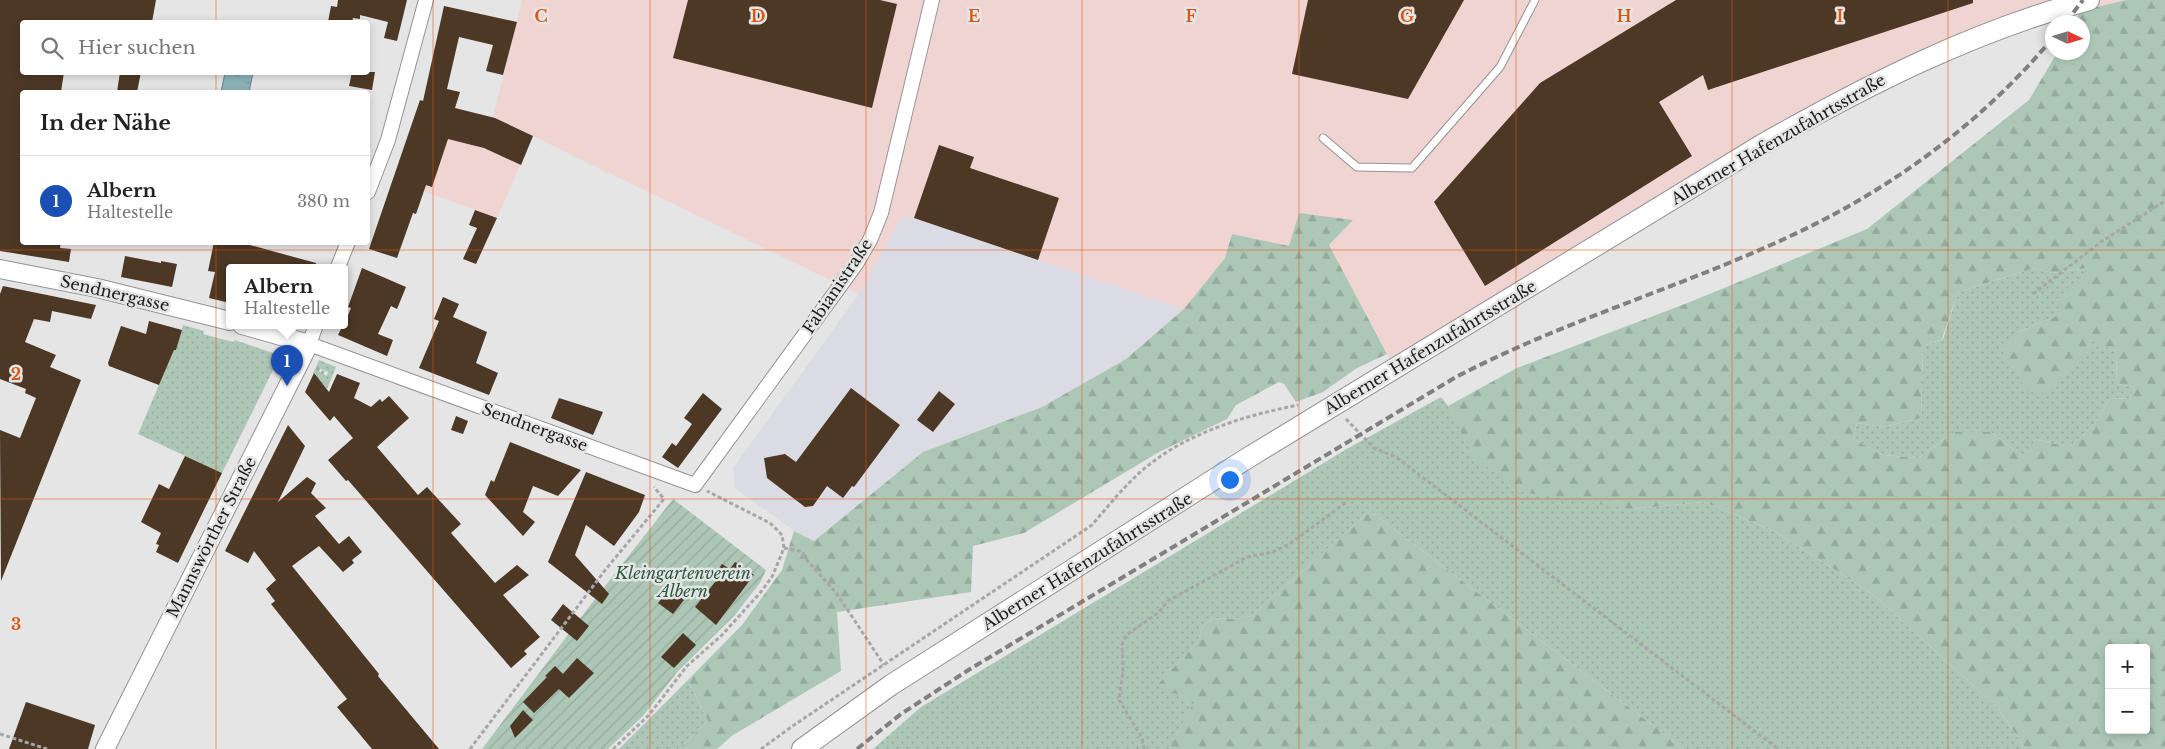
<!DOCTYPE html>
<html lang="de">
<meta charset="utf-8">
<style>
:root{--surface:#fff;--page:#f2f2f2;--text:#222;--muted:#767676;--line:#e0e0e0;--accent:#7c3aed}
body{margin:0;font-family:"Libre Baskerville",serif;background:var(--page);color:var(--text)}
.controls{position:absolute;right:15px;bottom:15px;display:grid;overflow:hidden;border-radius:5px;box-shadow:0 2px 8px #0003}
.controls button{width:45px;height:45px;display:grid;place-items:center;padding:0;border:0;border-bottom:1px solid var(--line);background:var(--surface);color:var(--text);font:25px sans-serif}
.compass{position:absolute;left:2045px;top:15px;width:45px;height:45px;border-radius:50%;background:var(--surface);box-shadow:0 2px 8px #0003;rotate:94deg}
.you{position:absolute;left:1229px;top:479px;width:18px;height:18px;margin:-12px;border:4px solid #fff;border-radius:50%;background:#1a73e8;box-shadow:0 0 0 8px #1a73e833}
.badge{display:grid;place-items:center;width:32px;height:32px;border-radius:50%;background:var(--accent);color:#fff;font-size:16px;font-weight:700}
.pin{position:absolute;translate:-50% -41px;filter:drop-shadow(0 1px 2px #0008)}
.pin::after{content:'';position:absolute;top:26px;width:18px;height:15px;background:inherit;clip-path:polygon(0 0,100% 0,50% 100%)}
.popup{position:absolute;left:226px;top:264px;width:122px;height:65px;box-sizing:border-box;display:grid;place-content:center;border-radius:5px;background:var(--surface);filter:drop-shadow(0 1px 4px #0005);font-size:16px;white-space:nowrap;color:var(--muted)}
.popup b{font-size:19px;color:var(--text)}
.popup::after{content:'';position:absolute;left:50%;top:100%;margin-left:-10px;border:10px solid transparent;border-top-color:var(--surface)}
.list{margin:0;padding:0;list-style:none}
h2{display:flex;justify-content:space-between;align-items:center;height:65px;margin:0;padding:0 20px;font-size:21px}
h2 small{font-size:16px;font-weight:400;color:var(--muted)}
.list li{display:grid;grid-template-columns:32px 1fr auto;gap:15px;align-items:center;box-sizing:border-box;height:90px;padding:0 20px;border-top:1px solid var(--line)}
.list b{display:block;font-size:19px;white-space:nowrap}
.list p{margin:0;font-size:16px;white-space:nowrap;color:var(--muted)}
.list em{font-size:16px;font-style:normal;color:var(--muted)}
.icon{flex:none;width:28px;height:28px;fill:none;stroke:currentColor;stroke-width:2;stroke-linecap:round;stroke-linejoin:round}
.map{position:relative;flex:none;width:2165px;height:749px;overflow:hidden}
.search{position:absolute;background:var(--surface);box-shadow:0 2px 8px #0003;left:20px;top:20px;width:350px;height:55px;display:flex;align-items:center;gap:12px;box-sizing:border-box;padding:0 18px;border-radius:5px;color:var(--muted);font-size:19px}
.panel{position:absolute;background:var(--surface);box-shadow:0 2px 8px #0003;left:20px;top:90px;width:350px;height:155px;border-radius:5px}
.map>svg:first-child{display:block}
.built{fill:#dbdbe4}
.industrial{fill:#efd4d2}
.grass{fill:url(#grass-dots)}
.forest{fill:url(#forest-firs);fill-rule:evenodd}
.garden{fill:url(#garden-furrows)}
.water{fill:url(#water-ripples);stroke:#698589}
.building{fill:#4d3825}
.lines{fill:none;stroke-linecap:round;stroke-linejoin:round}
.service-casing{stroke:#939395;stroke-width:9}
.minor-casing{stroke:#939395;stroke-width:16}
.tertiary-casing{stroke:#939395;stroke-width:20}
.secondary-casing{stroke:#939395;stroke-width:22}
.path{stroke:#a7a7a8;stroke-width:3;stroke-dasharray:4 2.5;stroke-linecap:butt}
.service{stroke:#fff;stroke-width:7}
.minor{stroke:#fff;stroke-width:14}
.tertiary{stroke:#fff;stroke-width:18}
.secondary{stroke:#fff;stroke-width:20}
.rail{stroke:#808081;stroke-width:4;stroke-dasharray:8 4;stroke-linecap:butt}
.grid{fill:none;stroke:#de560d;stroke-width:1;stroke-opacity:0.55}
.labels{text-anchor:middle;dominant-baseline:central;stroke-width:5;stroke-linejoin:round;paint-order:stroke}
.street-label{font-size:16px;fill:#1b1b1b;stroke:#e5e5e6}
.park-label{font-size:16px;font-style:italic;fill:#26593d;stroke:#e5e5e6}
.grid-label{font-size:16px;text-anchor:middle;font-weight:bold;fill:#de560d;stroke:#e5e5e6;stroke-width:5;stroke-linejoin:round;paint-order:stroke}
</style>
<div class="map">
<svg width="2165" height="749" viewBox="0 0 2165 749">
<defs>
<pattern id="grass-dots" width="8" height="8" patternUnits="userSpaceOnUse" patternTransform="scale(1.25)"><rect width="8" height="8" fill="#adc7b6"/><path d="M2 2h.1M6 6h.1" fill="none" stroke="#94aa9c" stroke-width="1.8" stroke-linecap="round"/></pattern>
<pattern id="forest-firs" width="22" height="20" patternUnits="userSpaceOnUse" patternTransform="scale(1.25)"><rect width="22" height="20" fill="#adc7b6"/><path d="M5 1l3.5 6h-7zM16 11l3.5 6h-7z" fill="#94aa9c"/></pattern>
<pattern id="garden-furrows" width="10" height="10" patternUnits="userSpaceOnUse" patternTransform="scale(1.25)"><rect width="10" height="10" fill="#adc7b6"/><path d="M-1 1l2-2M0 10L10 0M9 11l2-2" fill="none" stroke="#94aa9c"/></pattern>
<pattern id="water-ripples" width="26" height="14" patternUnits="userSpaceOnUse" patternTransform="scale(1.25)"><rect width="26" height="14" fill="#8bb2b8"/><path d="M2 4q2-2 4 0t4 0M15 11q2-2 4 0t4 0" fill="none" stroke="#77989e"/></pattern>
</defs>
<rect width="100%" height="100%" fill="#e5e5e6"/>
<!-- built -->
<polygon class="built" points="901,216 914,218 1184,309 1126,359 1042,407 923,452 814,541 794,531 735,488 733,468 859,294"/>
<!-- industrial -->
<polygon class="industrial" points="522,0 2126,0 2081,11 1972,49 1840,109 1769,150 1400,377 1329,245 1352,220 1289,246 1232,234 1225,258 1184,309 914,218 902,216 859,294 533,136 497,218 421,190 420,100 493,117"/>
<!-- grass -->
<g class="grass">
<polygon points="2035,268 2052,273 2090,268 2061,314 2014,334 2092,340 2116,351 2117,384 2134,387 2130,399 2111,398 2092,427 2069,447 2035,439 2026,459 1991,432 1954,432 1918,458 1884,455 1853,439 1857,423 1884,427 1921,418 1923,346 1943,339 1958,292"/>
<polygon points="183,325 204,331 203,334 233,342 235,340 273,353 277,357 277,362 222,473 138,434 174,350 176,350"/>
<polygon points="319,360 336,367 327,389 313,373 315,369 327,376 328,372 316,367"/>
<polygon points="1441,397 1448,406 1474,457 1632,509 1704,502 1776,532 1871,593 1996,706 2026,749 1684,749 1370,511 1251,616 1234,619 1213,618 1203,627 1197,643 1158,684 1195,702 1169,749 873,749 921,707 1345,450"/>
<polygon points="688,680 708,721 678,749 619,749"/>
</g>
<!-- forest -->
<g class="forest">
<path d="M2126,0H2165V749H2026L1996,706L1871,593L1776,532L1704,502L1632,509L1521,492L1473,457L1448,406L1517,368L1690,302L1867,229L2029,100L2057,53L2082,52V22H2074L2081,11ZM2035,268L2051,273L2089,268L2057,299L2061,314L2014,334L2002,355L2029,392L2046,393L2087,356L2092,341L2116,351L2117,384L2134,387L2130,399L2111,398L2092,427L2069,447L2035,439L2025,458L1991,432H1954L1918,458L1884,455L1853,439L1857,423L1884,427L1921,418L1923,346L1942,339L1958,292ZM2109,648H2146V730H2109Z"/>
<polygon points="1299,213 1353,220 1329,245 1387,354 1357,368 1323,392 1296,402 1284,384 1279,382 1236,405 1227,419 1159,452 1024,533 973,546 971,592 837,612 841,671 733,735 717,749 678,749 708,721 688,680 742,625 782,570 794,531 814,541 923,452 1042,407 1126,359 1184,309 1225,258 1232,234 1289,246"/>
<polygon points="1370,511 1684,749 1169,749 1194,702 1157,685 1197,643 1203,627 1213,618 1234,619 1251,616"/>
</g>
<!-- garden -->
<polygon class="garden" points="673,499 766,570 760,583 734,616 678,671 643,716 608,749 482,749 588,608"/>
<!-- water -->
<polygon class="water" points="225,73 253,73 249,92 221,92"/>
<!-- building -->
<g class="building">
<polygon points="0,0 156,0 152,22 22,22 22,72 64,72 61,92 22,92 22,242 61,242 60,248 71,249 69,262 0,251"/>
<polygon points="338,0 407,0 397,41 384,38 388,22 360,15 360,19 353,18 352,22 328,22 331,6 337,7"/>
<polygon points="688,0 880,0 897,4 872,108 673,58"/>
<polygon points="1308,0 1464,0 1408,99 1292,74"/>
<polygon points="1676,0 1973,0 1973,3 1708,90 1703,75 1659,102 1692,156 1485,286 1434,202 1540,83"/>
<polygon points="444,6 517,22 503,75 486,71 493,45 459,37 447,89 460,92 455,108 495,118 533,136 521,165 484,148 448,139 432,187 426,185 416,214 413,213 397,258 369,249 420,100 423,101"/>
<polygon points="120,72 141,72 137,92 117,92"/>
<polygon points="352,72 375,72 372,90 349,86"/>
<polygon points="939,145 974,157 970,168 1059,198 1038,260 914,218"/>
<polygon points="475,210 497,218 476,264 463,259 477,228 469,225"/>
<polygon points="214,242 239,242 316,263 315,267 230,267 230,303 209,298 215,272 208,271"/>
<polygon points="125,256 161,263 161,261 177,264 172,287 121,277"/>
<polygon points="362,268 406,287 397,309 391,306 378,334 393,340 387,356 338,335 343,325 344,325 351,308 348,307"/>
<polygon points="3,286 96,305 91,319 52,311 50,322 34,319 25,342 56,355 50,367 81,380 1,581 0,430 20,438 36,398 25,393 26,389 0,379 0,294"/>
<polygon points="443,297 459,304 453,317 487,332 476,363 498,373 489,395 419,368 439,321 434,319"/>
<polygon points="149,321 182,330 176,350 174,350 159,385 109,366 108,363 121,326 146,334"/>
<polygon points="314,373 329,392 337,374 360,383 354,398 371,407 380,399 382,402 389,396 409,418 377,447 418,495 427,487 461,524 451,533 495,583 517,565 529,575 503,595 540,637 524,651 527,654 511,668 348,480 346,481 328,460 353,438 334,416 330,421 305,392"/>
<polygon points="851,388 900,425 854,487 852,486 843,498 827,486 813,506 805,507 767,478 764,458 785,454 796,462"/>
<polygon points="939,391 955,404 933,432 917,420"/>
<polygon points="703,393 722,409 678,468 662,457 672,443 676,446 692,424 684,418"/>
<polygon points="559,398 603,412 593,435 551,418"/>
<polygon points="456,416 468,421 463,434 451,430"/>
<polygon points="288,425 305,446 278,502 307,477 316,483 311,493 326,508 315,516 339,544 349,536 362,552 352,560 354,563 343,572 319,546 292,566 379,674 378,676 439,749 372,749 337,707 347,699 271,604 275,601 266,589 276,580 254,551 248,563 225,551"/>
<polygon points="510,442 581,470 558,496 533,486 523,512 535,522 523,536 485,495 491,480 494,482"/>
<polygon points="185,456 222,473 178,563 156,552 159,545 156,544 161,533 141,522 159,484 169,489"/>
<polygon points="586,472 645,495 639,512 614,546 586,525 575,555 609,594 602,604 548,562"/>
<polygon points="735,562 754,575 716,625 695,607 719,577 715,574 722,564 730,569"/>
<polygon points="669,589 684,600 673,614 658,603"/>
<polygon points="563,604 589,626 577,641 551,620"/>
<polygon points="683,633 696,645 674,668 661,657"/>
<polygon points="577,658 594,673 569,698 559,689 534,713 523,702 547,677 545,676 555,666 563,674"/>
<polygon points="26,702 95,725 88,749 9,749"/>
<polygon points="523,710 533,720 515,738 510,726"/>
</g>
<g class="lines">
<defs>
<polyline id="service" points="1323,138 1357,167 1412,168 1500,67 1535,0"/>
<g id="minor">
<polyline points="368,192 388,140 426,0"/>
<polyline points="338,267 348,242"/>
<polyline points="316,325 309,344 695,485 856,264 870,240 881,213 932,0"/>
</g>
<g id="tertiary">
<polyline points="0,269 97,288 230,321"/>
<polyline points="105,749 309,344 242,325"/>
</g>
<path id="secondary" d="M802,749L891,685L1246,459L1763,144C1867,85 1973,31 2089,0"/>
</defs>
<!-- service casing -->
<use href="#service" class="service-casing"/>
<!-- minor casing -->
<use href="#minor" class="minor-casing"/>
<!-- tertiary casing -->
<use href="#tertiary" class="tertiary-casing"/>
<!-- secondary casing -->
<use href="#secondary" class="secondary-casing"/>
<!-- path -->
<g class="path">
<polyline points="2033,294 2101,242 2165,201"/>
<polyline points="316,368 324,373"/>
<polyline points="1346,419 1374,448 1396,457 1778,749"/>
<polyline points="784,548 799,551 837,594 884,665"/>
<polyline points="0,734 47,749"/>
<polyline points="470,749 606,569 664,499 654,487"/>
<polyline points="613,749 649,715 687,666 722,635 760,593 772,577 784,548 782,535 770,523 707,491"/>
<path d="M761,749L794,725L1092,525C1104,511 1116,496 1130,482C1173,437 1238,417 1298,405"/>
<polyline points="1144,749 1142,738 1119,700 1123,671 1122,645 1126,635 1158,613 1168,601 1247,557 1273,552 1291,543 1348,501"/>
</g>
<!-- service -->
<use href="#service" class="service"/>
<!-- minor -->
<use href="#minor" class="minor"/>
<!-- tertiary -->
<use href="#tertiary" class="tertiary"/>
<!-- secondary -->
<use href="#secondary" class="secondary"/>
<!-- rail -->
<g class="rail">
<polyline points="2066,22 2083,0"/>
<path d="M857,749L901,714L970,669L1456,377C1567,319 1689,285 1801,231C1897,185 1984,120 2052,39"/>
</g>
</g>
<!-- grid -->
<path class="grid" d="M216,0V22M433,0V749M650,0V749M866,0V749M1082,0V749M1299,0V749M1516,0V749M1732,0V749M1948,0V749M216,72V92M216,242V749M0,250H2165M0,499H2165"/>
<g class="labels">
<!-- street labels -->
<g class="street-label">
<text transform="translate(1778 139) rotate(-30)">Alberner Hafenzufahrtsstraße</text>
<text transform="translate(837 286) rotate(-56)">Fabianistraße</text>
<text transform="translate(115 293) rotate(13)">Sendnergasse</text>
<text transform="translate(1430 347) rotate(-31)">Alberner Hafenzufahrtsstraße</text>
<text transform="translate(535 427) rotate(20)">Sendnergasse</text>
<text transform="translate(211 537) rotate(-63)">Mannswörther Straße</text>
<text transform="translate(1087 561) rotate(-32)">Alberner Hafenzufahrtsstraße</text>
</g>
<!-- park labels -->
<g class="park-label">
<text x="683" y="573">Kleingartenverein<tspan x="683" dy="18">Albern</tspan></text>
</g>
</g>
<g class="grid-label">
<text x="541" y="22">C</text>
<text x="758" y="22">D</text>
<text x="974" y="22">E</text>
<text x="1191" y="22">F</text>
<text x="1407" y="22">G</text>
<text x="1624" y="22">H</text>
<text x="1840" y="22">I</text>
<text x="16" y="380">2</text>
<text x="16" y="630">3</text>
</g>
</svg>
<div class="controls">
<button>+</button>
<button>−</button>
</div>
<svg class="compass" viewBox="-18 -18 36 36"><path d="M0-13l5 13h-10z" fill="#e53935"/><path d="M0 13l5-13h-10z" fill="#767676"/></svg>
<div class="you"></div>
<div class="pin badge" style="left:287px;top:386px;background:#1a4fb4">1</div>
<div class="popup"><b>Albern</b>Haltestelle</div>
<div class="search"><svg class="icon" aria-label="search" viewBox="0 0 24 24"><circle cx="10" cy="10" r="6"/><path d="M15 15l6 6"/></svg>Hier suchen</div>
<section class="panel">
<h2>In der Nähe<small></small></h2>
<ul class="list">
<li><span class="badge" style="background:#1a4fb4">1</span><div><b>Albern</b><p>Haltestelle</p></div><em>380 m</em></li>
</ul>
</section>
</div>
